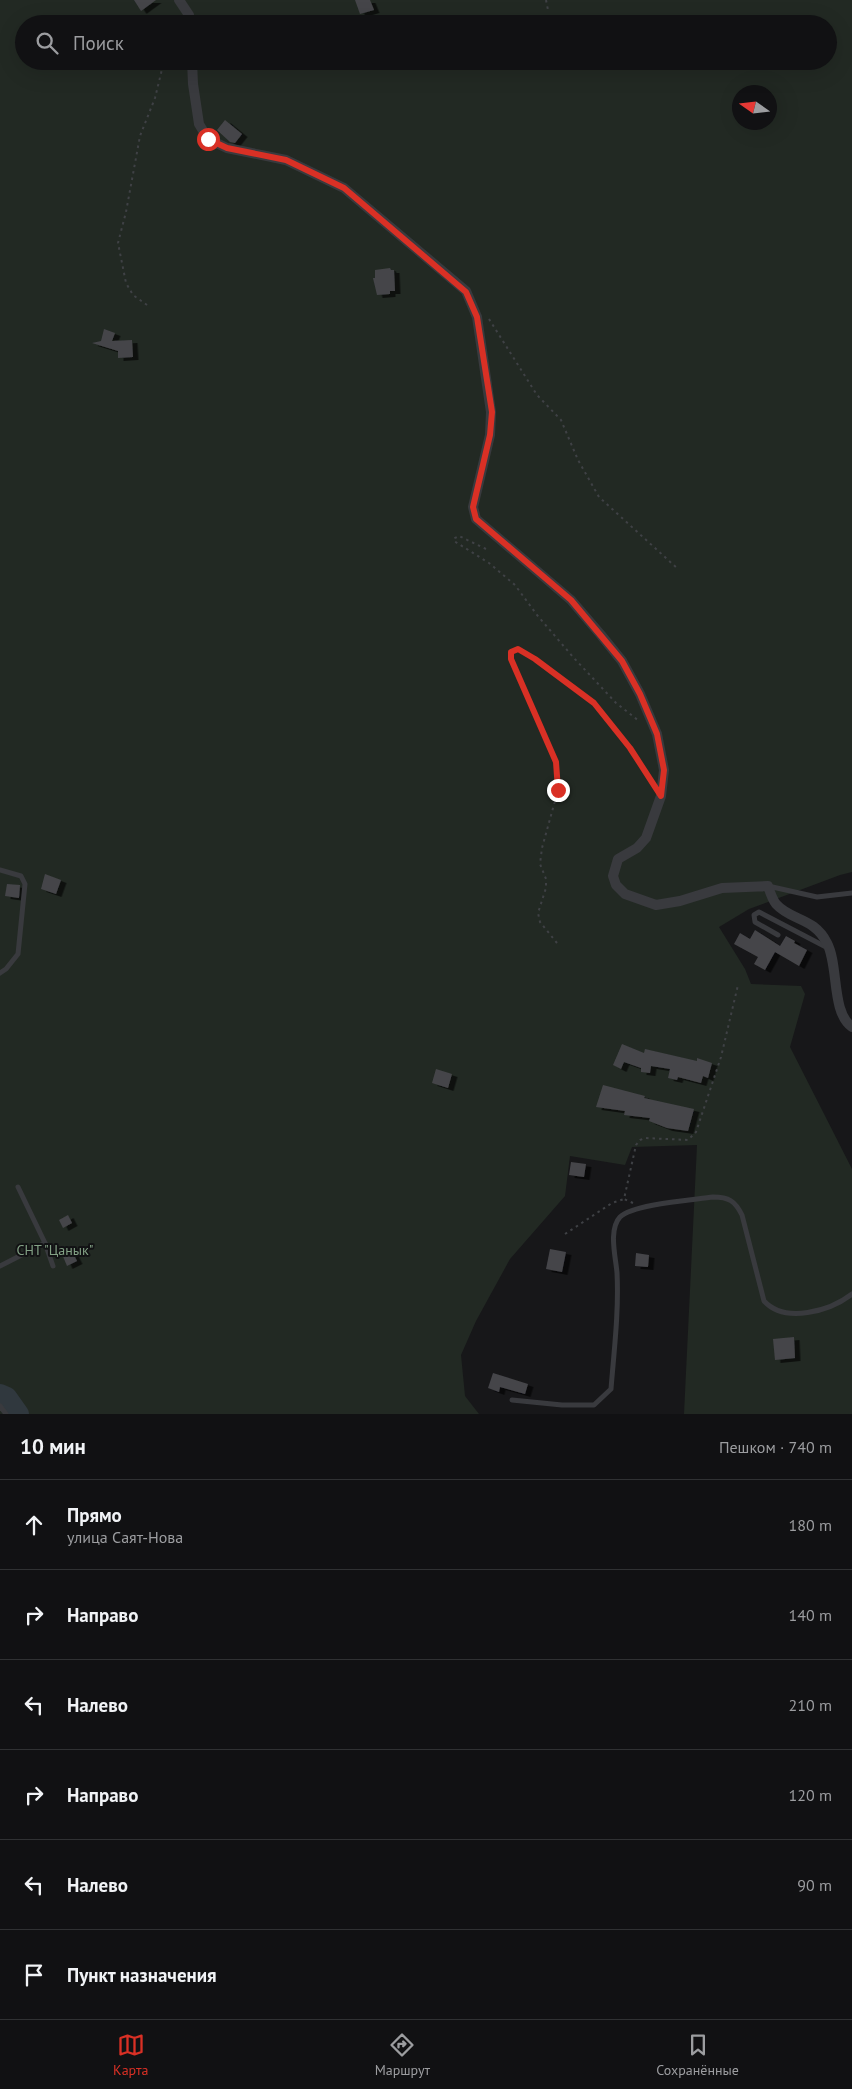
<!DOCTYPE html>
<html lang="ru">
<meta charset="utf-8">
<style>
:root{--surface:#111113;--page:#1a1a1c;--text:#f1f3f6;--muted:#9c9da0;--line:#303133;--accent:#d93025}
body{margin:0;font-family:"PT Sans",sans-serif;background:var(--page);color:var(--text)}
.compass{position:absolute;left:732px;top:85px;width:45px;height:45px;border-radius:50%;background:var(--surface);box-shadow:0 5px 20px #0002;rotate:284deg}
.stop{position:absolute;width:15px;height:15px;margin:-11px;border:4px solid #d93025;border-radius:50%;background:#fff}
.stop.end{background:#d93025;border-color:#fff;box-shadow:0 1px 5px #0008}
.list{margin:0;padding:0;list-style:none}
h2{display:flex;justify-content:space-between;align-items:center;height:65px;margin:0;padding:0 20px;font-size:21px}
h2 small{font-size:16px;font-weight:400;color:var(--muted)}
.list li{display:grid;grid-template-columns:32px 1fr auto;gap:15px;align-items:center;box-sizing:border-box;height:90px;padding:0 20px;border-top:1px solid var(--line)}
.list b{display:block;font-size:19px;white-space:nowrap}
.list p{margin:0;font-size:16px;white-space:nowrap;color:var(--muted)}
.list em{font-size:16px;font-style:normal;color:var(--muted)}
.icon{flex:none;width:28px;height:28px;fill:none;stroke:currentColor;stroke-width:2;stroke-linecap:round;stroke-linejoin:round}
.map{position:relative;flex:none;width:852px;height:1414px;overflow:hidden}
.search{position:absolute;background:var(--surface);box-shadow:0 5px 20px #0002;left:15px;right:15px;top:15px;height:55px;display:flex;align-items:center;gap:12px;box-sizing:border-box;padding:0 18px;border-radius:28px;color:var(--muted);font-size:19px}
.sheet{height:605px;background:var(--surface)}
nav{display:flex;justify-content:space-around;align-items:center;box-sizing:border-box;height:70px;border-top:1px solid var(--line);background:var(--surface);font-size:14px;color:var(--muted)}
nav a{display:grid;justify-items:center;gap:2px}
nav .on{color:var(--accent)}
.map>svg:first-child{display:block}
.green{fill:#222923;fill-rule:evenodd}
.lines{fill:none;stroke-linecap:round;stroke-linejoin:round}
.river{stroke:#30383e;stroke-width:20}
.building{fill:#454549;filter:url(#shadow)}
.path{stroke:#3f4145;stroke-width:2;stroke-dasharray:2.5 4;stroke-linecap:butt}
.lane{stroke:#393a3e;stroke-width:5}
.street{stroke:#393a3e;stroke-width:10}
.route{stroke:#d93025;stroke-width:6}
.labels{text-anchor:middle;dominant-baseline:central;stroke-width:4;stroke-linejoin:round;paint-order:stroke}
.park-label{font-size:14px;fill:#83a185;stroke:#121214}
</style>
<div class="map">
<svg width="852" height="1414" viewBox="0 0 852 1414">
<defs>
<filter id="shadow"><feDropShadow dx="5.5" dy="3" stdDeviation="0" flood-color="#0009"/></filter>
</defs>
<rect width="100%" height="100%" fill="#171719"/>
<!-- green -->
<path class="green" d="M0,0H852V872L840,875L749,909L719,927L745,969L751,984L801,986L805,994L790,1047L852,1169V1414H684L697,1145L632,1147L625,1165L570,1156L565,1196L510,1259L476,1321L461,1355L465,1396L479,1414H0ZM24,24H828V61H24ZM740,92H770V122H740Z"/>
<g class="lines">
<!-- river -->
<polyline class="river" points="0,1394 7,1397 19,1414"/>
</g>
<!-- building -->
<g class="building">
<polygon points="134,0 156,0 141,11"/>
<polygon points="355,0 370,0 374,10 360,14"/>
<polygon points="225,120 242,134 235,143 230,142 217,130"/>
<polygon points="390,268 391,270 394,270 395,291 390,291 390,294 377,295 373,278 375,278 375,270"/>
<polygon points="104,329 115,333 112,341 132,340 133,357 118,358 118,351 92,343 101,341"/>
<polygon points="45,874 61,880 56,894 41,889"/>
<polygon points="7,884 20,885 19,898 5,896"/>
<polygon points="755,930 780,946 786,936 795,941 794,943 807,950 799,966 775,952 765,970 754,964 758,957 734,944 740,933 750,939"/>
<polygon points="622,1044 644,1053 645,1049 697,1061 697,1058 712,1063 708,1078 703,1076 701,1083 678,1077 677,1080 668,1078 670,1069 651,1066 650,1073 641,1072 641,1068 624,1062 621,1069 613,1065"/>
<polygon points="436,1069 452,1074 448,1088 432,1083"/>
<polygon points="603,1085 645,1096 644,1098 694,1109 688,1131 667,1128 649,1121 650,1118 624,1115 625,1111 596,1107"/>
<polygon points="571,1162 586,1164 584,1177 569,1175"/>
<polygon points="68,1215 72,1223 63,1228 59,1220"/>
<polygon points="71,1249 77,1261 67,1266 62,1254"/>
<polygon points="550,1249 566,1252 562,1272 546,1269"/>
<polygon points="636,1253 649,1255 648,1267 635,1266"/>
<polygon points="794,1337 795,1358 775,1360 773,1339"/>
<polygon points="493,1373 528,1384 525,1394 500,1387 499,1392 488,1388"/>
</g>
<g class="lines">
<!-- path -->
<g class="path">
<polyline points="546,0 548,10"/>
<polyline points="170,24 174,13"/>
<polyline points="147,305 133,295 126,283 118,243 126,212 140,136 155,98 164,61"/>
<polyline points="489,319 537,395 561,420 578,460 599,497 678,569"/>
<polyline points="486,549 459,536 455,538 454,541 489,563 515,585 537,615 573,657 616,703 639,721"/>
<polyline points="557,943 540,922 538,913 546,888 546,879 540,864 542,848 558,790 556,762 511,659 511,652 518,649 535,659 594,703 630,748 652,782"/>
<polyline points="633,1203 624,1199 636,1145 640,1140 645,1138 688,1140 696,1132 721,1057 738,985"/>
<polyline points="565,1234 612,1203 624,1199"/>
</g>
<!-- lane -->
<g class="lane">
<polyline points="0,870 21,876 25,884 18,954 6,969 0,973"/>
<polyline points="768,886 817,897 852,893"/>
<polyline points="778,935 755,922 754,915 759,912 826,947"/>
<polyline points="18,1187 45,1243 53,1266"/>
<polyline points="0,1266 45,1243"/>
<path d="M512,1400L562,1405H594L611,1389C614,1351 619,1311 617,1273C616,1258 608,1230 620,1217C633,1204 693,1200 713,1197C729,1197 735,1201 742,1215L764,1301C785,1324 830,1311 852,1294"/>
<polyline points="0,1406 6,1414"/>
</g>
<!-- street -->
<g class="street">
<polyline points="179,0 189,15 190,24"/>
<path d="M192,61L193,84L199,124L208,139L227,148L286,160L344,188L466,291L477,317L491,412L490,435L473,507L476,519L571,600L601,635L622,661L640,694L657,734L664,770L661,796L646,838L637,848L618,859L613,876L616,885L625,894L656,905L680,901L722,888L768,886C770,892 772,899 776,904C791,921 814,917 827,943C839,966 831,1012 852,1027"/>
</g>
</g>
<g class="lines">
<!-- route -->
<polyline class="route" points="208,139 227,148 286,160 344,188 466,292 477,317 492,412 490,435 473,507 476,519 571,600 622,661 640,694 657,734 664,770 661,796 630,748 594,703 535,659 518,649 511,652 511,659 556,762 558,790"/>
</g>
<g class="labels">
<!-- park labels -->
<g class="park-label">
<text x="55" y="1250">СНТ "Цанык"</text>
</g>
</g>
</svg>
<svg class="compass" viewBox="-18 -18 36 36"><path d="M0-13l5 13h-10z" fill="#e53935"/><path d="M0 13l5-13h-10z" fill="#9c9da0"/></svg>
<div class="stop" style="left:208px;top:139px"></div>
<div class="stop end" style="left:558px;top:790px"></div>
<div class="search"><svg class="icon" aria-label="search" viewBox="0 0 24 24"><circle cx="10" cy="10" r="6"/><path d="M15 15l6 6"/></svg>Поиск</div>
</div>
<section class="sheet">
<h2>10 мин<small>Пешком · 740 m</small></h2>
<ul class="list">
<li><svg class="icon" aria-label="ahead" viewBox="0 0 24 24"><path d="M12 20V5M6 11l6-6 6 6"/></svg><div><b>Прямо</b><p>улица Саят-Нова</p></div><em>180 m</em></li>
<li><svg class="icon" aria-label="right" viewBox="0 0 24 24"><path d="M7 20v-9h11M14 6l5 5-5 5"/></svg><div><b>Направо</b></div><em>140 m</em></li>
<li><svg class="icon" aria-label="left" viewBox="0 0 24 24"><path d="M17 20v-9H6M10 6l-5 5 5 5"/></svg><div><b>Налево</b></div><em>210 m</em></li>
<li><svg class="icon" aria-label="right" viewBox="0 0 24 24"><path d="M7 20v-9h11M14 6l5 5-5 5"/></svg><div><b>Направо</b></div><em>120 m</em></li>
<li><svg class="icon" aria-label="left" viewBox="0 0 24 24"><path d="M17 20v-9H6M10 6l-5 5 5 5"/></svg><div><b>Налево</b></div><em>90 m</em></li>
<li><svg class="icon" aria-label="arrive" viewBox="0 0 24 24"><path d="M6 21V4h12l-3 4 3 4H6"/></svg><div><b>Пункт назначения</b></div></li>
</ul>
</section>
<nav>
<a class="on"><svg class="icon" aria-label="map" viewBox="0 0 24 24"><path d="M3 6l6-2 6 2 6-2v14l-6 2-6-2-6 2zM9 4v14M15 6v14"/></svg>Карта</a>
<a><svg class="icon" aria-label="directions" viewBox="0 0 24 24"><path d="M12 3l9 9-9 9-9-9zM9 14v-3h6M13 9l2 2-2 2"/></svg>Маршрут</a>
<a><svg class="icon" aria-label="saved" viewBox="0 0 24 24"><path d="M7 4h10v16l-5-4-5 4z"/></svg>Сохранённые</a>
</nav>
